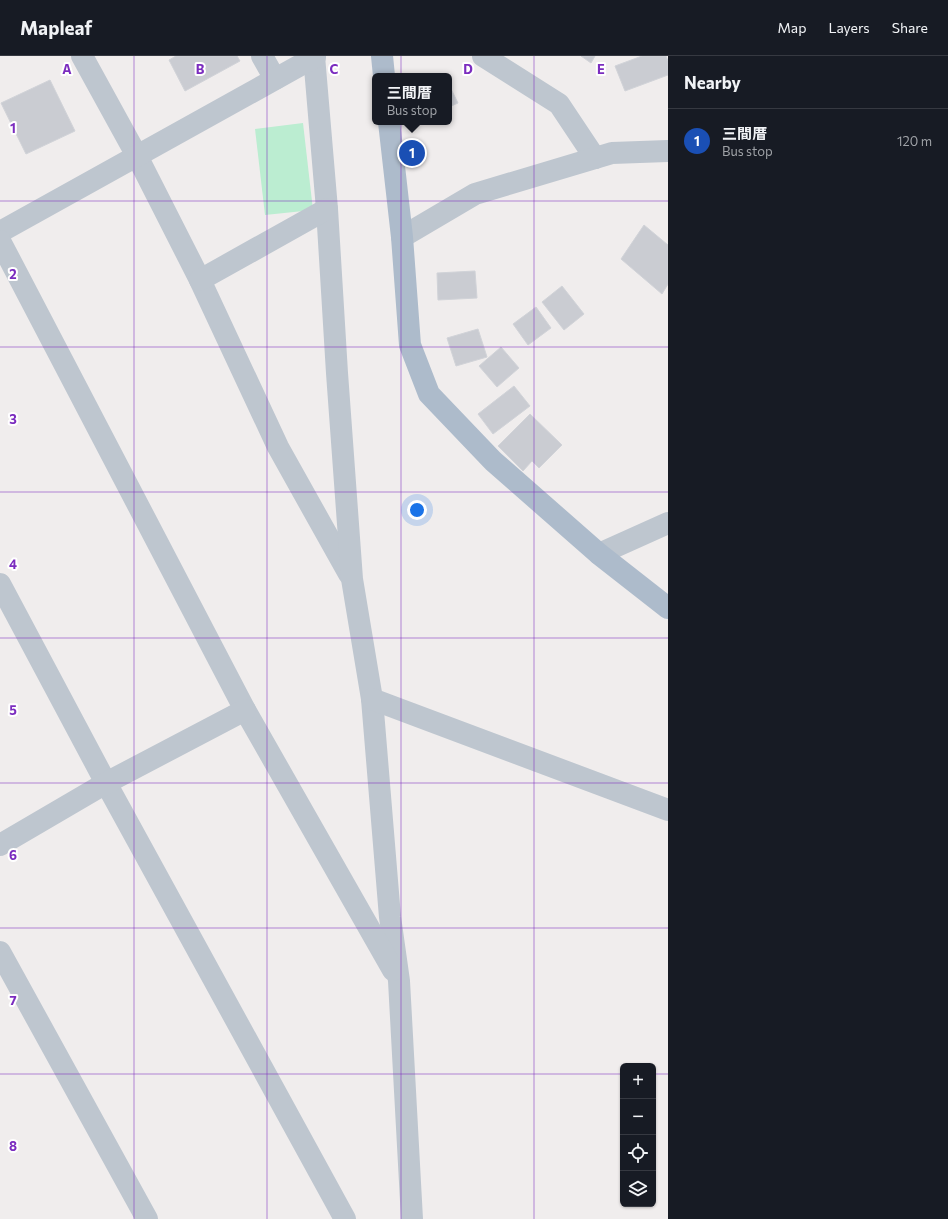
<!DOCTYPE html>
<meta charset="utf-8">
<style>
:root{--surface:#171b24;--page:#20242c;--text:#f1f3f6;--muted:#9ea1a6;--line:#363941;--accent:#1e66d9}
body{margin:0;font-family:Commissioner,"Noto Sans TC",sans-serif;background:var(--page);color:var(--text)}
.controls{position:absolute;right:12px;bottom:12px;display:grid;overflow:hidden;border-radius:6px;box-shadow:0 1px 3px #0004}
.controls button{width:36px;height:36px;display:grid;place-items:center;padding:0;border:0;border-bottom:1px solid var(--line);background:var(--surface);color:var(--text);font:20px sans-serif}
.you{position:absolute;left:417px;top:454px;width:14px;height:14px;margin:-10px;border:3px solid #fff;border-radius:50%;background:#1a73e8;box-shadow:0 0 0 6px #1a73e833}
.badge{display:grid;place-items:center;width:26px;height:26px;border-radius:50%;background:var(--accent);color:#fff;font-size:13px;font-weight:700}
.pin{position:absolute;translate:-50% -50%;border:2px solid #fff;box-shadow:0 1px 4px #0006}
.popup{position:absolute;left:372px;top:17px;width:80px;height:52px;box-sizing:border-box;display:grid;place-content:center;border-radius:6px;background:var(--surface);filter:drop-shadow(0 1px 3px #0005);font-size:13px;white-space:nowrap;color:var(--muted)}
.popup b{font-size:15px;color:var(--text)}
.popup::after{content:'';position:absolute;left:50%;top:100%;margin-left:-8px;border:8px solid transparent;border-top-color:var(--surface)}
.list{margin:0;padding:0;list-style:none}
h2{display:flex;justify-content:space-between;align-items:center;height:52px;margin:0;padding:0 16px;font-size:17px}
h2 small{font-size:13px;font-weight:400;color:var(--muted)}
.list li{display:grid;grid-template-columns:26px 1fr auto;gap:12px;align-items:center;box-sizing:border-box;height:64px;padding:0 16px;border-top:1px solid var(--line)}
.list b{display:block;font-size:15px;white-space:nowrap}
.list p{margin:0;font-size:13px;white-space:nowrap;color:var(--muted)}
.list em{font-size:13px;font-style:normal;color:var(--muted)}
.icon{flex:none;width:22px;height:22px;fill:none;stroke:currentColor;stroke-width:2;stroke-linecap:round;stroke-linejoin:round}
.map{position:relative;flex:none;width:668px;height:1163px;overflow:hidden}
header{display:flex;align-items:center;gap:24px;box-sizing:border-box;height:56px;padding:0 20px;background:var(--surface);border-bottom:1px solid var(--line)}
header strong{font-size:19px}
nav{display:flex;gap:22px;margin-inline-start:auto;font-size:14px}
main{display:flex}
aside{flex:1;background:var(--surface)}
.map>svg:first-child{display:block}
.green{fill:#bbedd1}
.building{fill:#caccd2;stroke:#d1d3d8}
.lines{fill:none;stroke-linecap:round;stroke-linejoin:round}
.minor{stroke:#bec6cf;stroke-width:22}
.major{stroke:#adbbcb;stroke-width:22}
.grid{fill:none;stroke:#7b2cbf;stroke-width:1;stroke-opacity:0.55}
.grid-label{font-size:13px;text-anchor:middle;font-weight:bold;fill:#7b2cbf;stroke:#fff;stroke-width:4;stroke-linejoin:round;paint-order:stroke}
</style>
<header>
<strong>Mapleaf</strong>
<nav><a>Map</a><a>Layers</a><a>Share</a></nav>
</header>
<main>
<div class="map">
<svg width="668" height="1163" viewBox="0 0 668 1163">
<rect width="100%" height="100%" fill="#f0eded"/>
<!-- green -->
<polygon class="green" points="303,67 313,154 265,159 255,73"/>
<!-- building -->
<g class="building">
<polygon points="176,0 237,0 240,5 185,35 169,4"/>
<polygon points="581,0 595,0 591,7"/>
<polygon points="642,0 666,0 668,5 668,19 625,35 615,10"/>
<polygon points="50,24 75,75 26,98 1,47"/>
<polygon points="449,29 458,47 449,51"/>
<polygon points="644,169 668,189 668,228 662,238 621,203"/>
<polygon points="475,215 477,242 438,244 437,217"/>
<polygon points="562,230 584,258 564,274 542,246"/>
<polygon points="536,251 551,272 528,289 513,268"/>
<polygon points="478,273 487,301 456,310 447,282"/>
<polygon points="501,291 519,312 497,331 479,310"/>
<polygon points="514,330 530,350 493,378 478,358"/>
<polygon points="530,358 562,389 539,412 532,405 523,415 498,390"/>
</g>
<g class="lines">
<!-- minor -->
<g class="minor">
<polyline points="82,0 137,100 200,224 278,391 349,518"/>
<polyline points="262,0 275,23"/>
<polyline points="314,0 327,153 337,317 352,523 372,643 390,861 399,925 412,1163"/>
<polyline points="483,0 559,48 595,102"/>
<polyline points="0,176 315,1"/>
<polyline points="402,181 475,138 612,97 668,95"/>
<polyline points="0,185 245,654 393,914"/>
<polyline points="200,224 327,153"/>
<polyline points="599,498 668,467"/>
<polyline points="0,528 106,727 345,1163"/>
<polyline points="372,643 668,754"/>
<polyline points="0,789 106,727 245,654"/>
<polyline points="0,896 147,1163"/>
</g>
<!-- major -->
<g class="major">
<polyline points="382,0 384,20"/>
<polyline points="389,66 402,181 410,289 429,338 493,405 599,498 668,552"/>
</g>
</g>
<!-- grid -->
<path class="grid" d="M134,0V1163M267,0V1163M401,0V1163M534,0V1163M0,145H668M0,291H668M0,436H668M0,582H668M0,727H668M0,872H668M0,1018H623M653,1018H668"/>
<g class="grid-label">
<text x="67" y="18">A</text>
<text x="200" y="18">B</text>
<text x="334" y="18">C</text>
<text x="468" y="18">D</text>
<text x="601" y="18">E</text>
<text x="13" y="77">1</text>
<text x="13" y="223">2</text>
<text x="13" y="368">3</text>
<text x="13" y="513">4</text>
<text x="13" y="659">5</text>
<text x="13" y="804">6</text>
<text x="13" y="949">7</text>
<text x="13" y="1095">8</text>
</g>
</svg>
<div class="controls">
<button>+</button>
<button>−</button>
<button><svg class="icon" aria-label="locate" viewBox="0 0 24 24"><circle cx="12" cy="12" r="6"/><path d="M12 2v4M12 18v4M2 12h4M18 12h4"/></svg></button>
<button><svg class="icon" aria-label="layers" viewBox="0 0 24 24"><path d="M12 4l9 5-9 5-9-5zM3 14l9 5 9-5"/></svg></button>
</div>
<div class="you"></div>
<div class="pin badge" style="left:412px;top:97px;background:#1a4fb4">1</div>
<div class="popup"><b>三間厝</b>Bus stop</div>
</div>
<aside>
<h2>Nearby<small></small></h2>
<ul class="list">
<li><span class="badge" style="background:#1a4fb4">1</span><div><b>三間厝</b><p>Bus stop</p></div><em>120 m</em></li>
</ul>
</aside>
</main>
